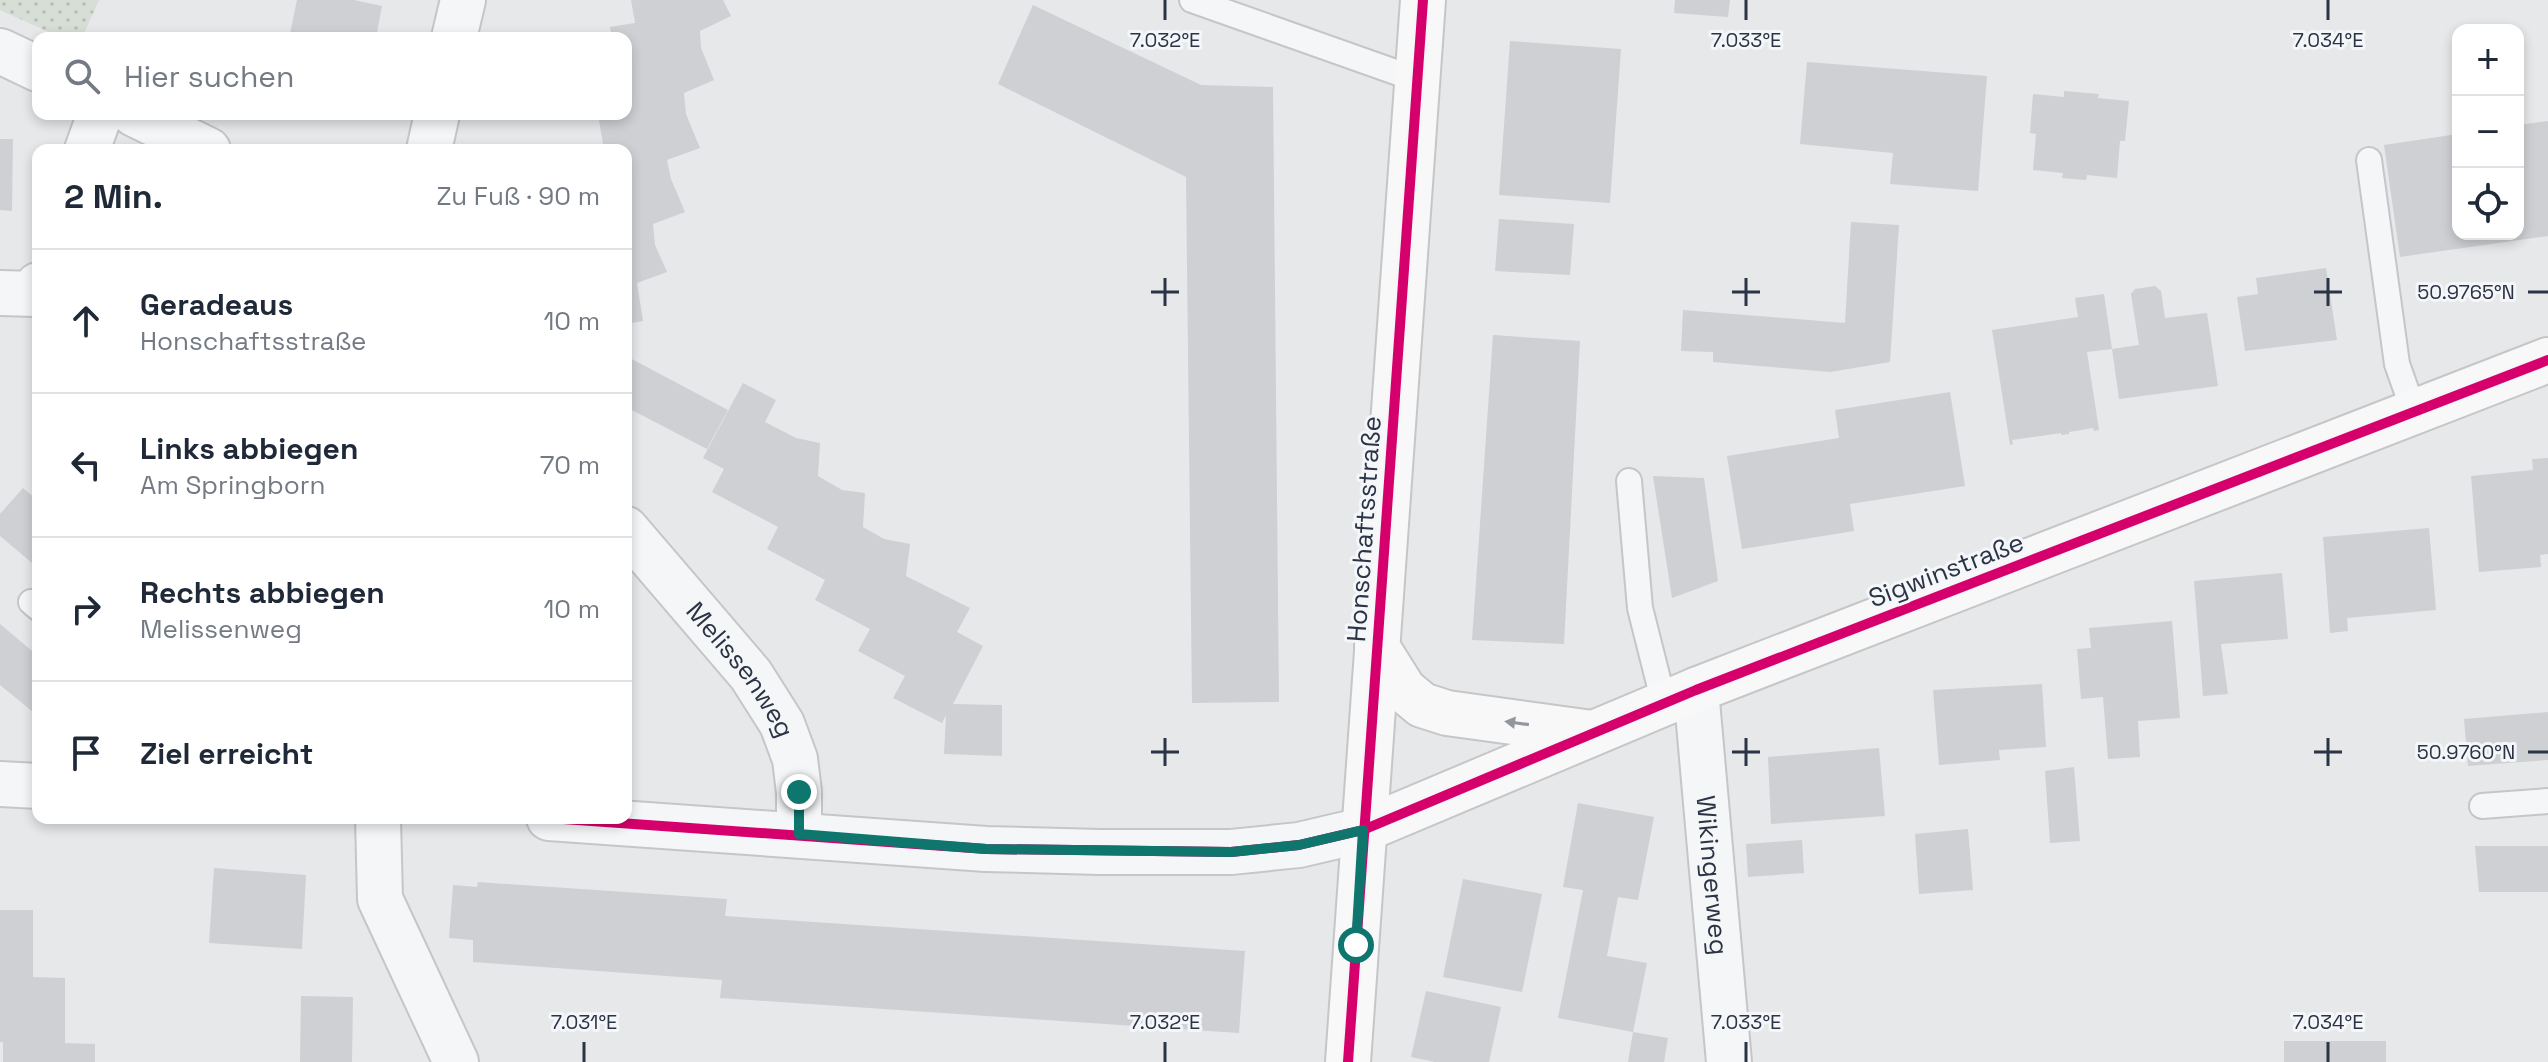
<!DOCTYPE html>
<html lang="de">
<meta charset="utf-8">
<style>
:root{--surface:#fff;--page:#f2f2f3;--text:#1f2937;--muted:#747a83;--line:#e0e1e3}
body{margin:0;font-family:"Space Grotesk",sans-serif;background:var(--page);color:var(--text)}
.controls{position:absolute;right:24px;top:24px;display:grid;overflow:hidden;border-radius:16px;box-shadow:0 4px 12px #0003}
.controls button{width:72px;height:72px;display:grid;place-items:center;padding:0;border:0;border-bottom:2px solid var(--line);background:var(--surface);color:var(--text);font:40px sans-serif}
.stop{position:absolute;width:24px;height:24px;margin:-18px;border:6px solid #0f766e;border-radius:50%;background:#fff}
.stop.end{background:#0f766e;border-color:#fff;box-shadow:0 2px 8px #0008}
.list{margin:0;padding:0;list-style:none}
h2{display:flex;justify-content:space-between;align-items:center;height:104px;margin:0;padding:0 32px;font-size:34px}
h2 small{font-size:26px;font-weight:400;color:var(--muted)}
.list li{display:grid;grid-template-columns:52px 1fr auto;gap:24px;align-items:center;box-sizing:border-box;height:144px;padding:0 32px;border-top:2px solid var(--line)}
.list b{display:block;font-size:30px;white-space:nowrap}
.list p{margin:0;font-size:26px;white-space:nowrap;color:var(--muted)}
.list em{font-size:26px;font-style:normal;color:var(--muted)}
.icon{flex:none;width:44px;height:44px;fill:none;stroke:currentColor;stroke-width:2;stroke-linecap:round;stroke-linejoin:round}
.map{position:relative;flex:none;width:2548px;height:1062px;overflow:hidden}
.search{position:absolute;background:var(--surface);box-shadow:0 4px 12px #0003;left:32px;top:32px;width:600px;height:88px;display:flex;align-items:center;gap:20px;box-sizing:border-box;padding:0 28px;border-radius:16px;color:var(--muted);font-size:30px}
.panel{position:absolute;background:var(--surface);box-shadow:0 4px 12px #0003;left:32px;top:144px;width:600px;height:680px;border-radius:16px}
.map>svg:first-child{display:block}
.green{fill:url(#green-dots)}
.building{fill:#ced0d3}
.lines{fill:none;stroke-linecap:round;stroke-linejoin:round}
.lane-casing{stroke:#c4c6c8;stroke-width:28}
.street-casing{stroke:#c4c6c8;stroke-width:48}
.secondary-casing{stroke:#c4c6c8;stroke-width:48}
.lane{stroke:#f5f6f7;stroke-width:24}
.street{stroke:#f5f6f7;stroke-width:44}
.secondary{stroke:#f8f8f8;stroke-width:44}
.cycleway-casing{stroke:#f4f6f9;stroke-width:15}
.cycleway{stroke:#d6006c;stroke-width:10}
.oneway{fill:#92969e}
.route{stroke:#0f766e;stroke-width:10}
.ticks{fill:none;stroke:#2b3445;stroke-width:3}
.labels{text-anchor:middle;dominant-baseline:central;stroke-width:6;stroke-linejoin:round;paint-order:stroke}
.street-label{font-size:26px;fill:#2b3445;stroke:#f4f6f9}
.ticks-label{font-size:20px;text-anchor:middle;fill:#2b3445;stroke:#f4f6f9;stroke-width:6;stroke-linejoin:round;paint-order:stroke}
</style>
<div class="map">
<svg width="2548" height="1062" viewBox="0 0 2548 1062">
<defs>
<pattern id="green-dots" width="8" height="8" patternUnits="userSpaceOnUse" patternTransform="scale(2)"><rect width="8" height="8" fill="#d6ded6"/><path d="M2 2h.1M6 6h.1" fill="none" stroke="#b8bfb9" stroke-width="1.8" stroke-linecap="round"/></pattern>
</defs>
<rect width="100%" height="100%" fill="#e6e8ea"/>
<!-- green -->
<polygon class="green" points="0,0 99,0 82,38 62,38 0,10"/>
<!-- building -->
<g class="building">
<polygon points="297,0 354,0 382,6 376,38 289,38"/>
<polygon points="631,0 723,0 731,16 700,31 701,48 714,80 684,93 686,114 700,148 667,160 671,179 685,212 653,224 655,245 667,272 637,283 643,321 626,324 626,150 604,150 598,114 626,114 626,38 612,38 610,27 635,23"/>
<polygon points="1675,0 1730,0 1728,17 1674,13"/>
<polygon points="1033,5 1201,85 1273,87 1279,702 1192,703 1186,177 998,84"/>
<polygon points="1510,41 1621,49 1610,203 1499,195"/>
<polygon points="1807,62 1987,76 1978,191 1890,184 1893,153 1800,144"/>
<polygon points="2064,91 2099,94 2098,98 2129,101 2125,141 2120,141 2117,178 2087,175 2086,180 2062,178 2063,173 2033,170 2036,134 2030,133 2033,94 2064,97"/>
<polygon points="2548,121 2548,236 2400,257 2384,145 2458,134 2458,234 2518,234 2518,125"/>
<polygon points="0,139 13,139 12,211 0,210"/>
<polygon points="1499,219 1574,224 1570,275 1495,271"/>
<polygon points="1851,222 1899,225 1890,362 1830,372 1713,362 1713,352 1681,351 1683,310 1845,323"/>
<polygon points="2326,268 2337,340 2245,351 2237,297 2258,294 2256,278"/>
<polygon points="2155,286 2161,291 2165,318 2207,313 2218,386 2119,399 2112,349 2139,345 2131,294 2135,289"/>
<polygon points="2104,294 2112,349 2087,352 2099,430 2094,431 2093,428 2069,432 2069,434 2061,435 2061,433 2012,440 2013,444 2010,445 1992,330 2078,317 2075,298"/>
<polygon points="1493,335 1580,341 1564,644 1472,640"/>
<polygon points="626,356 728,410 707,449 626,407"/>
<polygon points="743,383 776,400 765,422 796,438 820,443 818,476 842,490 865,493 863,527 884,539 910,544 906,576 970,608 957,632 983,646 953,704 1002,705 1002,756 944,754 946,715 942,723 893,698 905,676 858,651 870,629 815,600 825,580 767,549 778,527 712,492 724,469 703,458"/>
<polygon points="1950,392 1965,486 1850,504 1854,531 1742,549 1727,456 1839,438 1835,410"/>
<polygon points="2548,458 2548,554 2540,555 2541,567 2479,572 2471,476 2533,470 2532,459"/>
<polygon points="1653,476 1704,478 1718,581 1672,598"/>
<polygon points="23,488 38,501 38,568 0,536 0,514"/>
<polygon points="2429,528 2436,610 2347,618 2348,631 2330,633 2323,537"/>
<polygon points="2282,573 2288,639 2221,644 2228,694 2203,696 2194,581"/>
<polygon points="2172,621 2180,718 2138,721 2140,757 2108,759 2103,697 2081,699 2077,649 2091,648 2089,628"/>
<polygon points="0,624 38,656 38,716 0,685"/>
<polygon points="2042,684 2046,747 1999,750 2000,760 1939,765 1933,690"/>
<polygon points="2548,712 2548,760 2468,766 2464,719"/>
<polygon points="1879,748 1885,816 1771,824 1768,757"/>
<polygon points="2074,767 2080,841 2050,843 2045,771"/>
<polygon points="1578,803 1654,817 1638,900 1618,897 1607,956 1647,963 1633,1032 1668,1038 1664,1062 1628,1062 1633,1032 1558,1018 1583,890 1563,887"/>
<polygon points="1968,829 1973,890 1919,894 1915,834"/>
<polygon points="1802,840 1804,873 1748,877 1746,844"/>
<polygon points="2475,846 2548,846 2548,892 2479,892"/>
<polygon points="214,868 306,875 302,949 209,943"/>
<polygon points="1463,879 1542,894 1522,992 1443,977"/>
<polygon points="478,882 727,899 725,916 1245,951 1239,1033 720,998 722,980 473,962 473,940 449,938 453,885 477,887"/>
<polygon points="0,910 33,910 33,977 65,978 65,1043 95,1044 95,1062 3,1062 3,1042 0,1042"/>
<polygon points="1426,991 1501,1007 1489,1062 1435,1062 1411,1057"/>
<polygon points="301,996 353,997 352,1062 300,1062"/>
<rect x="2284" y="1041" width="102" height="21"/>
</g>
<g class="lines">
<defs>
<g id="lane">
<polyline points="1192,0 1418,80"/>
<polyline points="2369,160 2397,364 2414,412"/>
<polyline points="1629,481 1640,608 1664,703"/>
<polyline points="31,602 38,608"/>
<polyline points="2482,806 2548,801"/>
</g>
<g id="street">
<polyline points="454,38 463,0"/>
<polyline points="0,51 38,69"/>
<polyline points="134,114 208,150"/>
<polyline points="87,150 100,114"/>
<polyline points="429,150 437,114"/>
<polyline points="0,293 35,294 38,285"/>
<path id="s1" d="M626,529L751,675L782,724L795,759L799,792V834"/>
<path id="s2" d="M1696,690L1729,1062"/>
<polyline points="0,784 38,786"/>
<polyline points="378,818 380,899 456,1062"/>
<polyline points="549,818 986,849 1100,852 1231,852 1299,845 1363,830"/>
</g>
<g id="secondary">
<polyline points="1377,647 1404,690 1422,705 1447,713 1592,733"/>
<polyline points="1363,830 1696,690 2548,360"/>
<polyline points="1348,1062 1423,0"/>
</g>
</defs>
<!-- lane casing -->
<use href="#lane" class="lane-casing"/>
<!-- street casing -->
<use href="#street" class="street-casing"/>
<!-- secondary casing -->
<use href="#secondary" class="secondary-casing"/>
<!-- lane -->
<use href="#lane" class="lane"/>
<!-- street -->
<use href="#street" class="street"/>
<!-- secondary -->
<use href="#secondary" class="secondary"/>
<defs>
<g id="cycleway">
<polyline points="549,818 986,849 1231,852 1299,845 1363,830 1696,690 2548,360"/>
<polyline points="1348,1062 1423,0"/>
</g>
</defs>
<!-- cycleway casing -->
<use href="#cycleway" class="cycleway-casing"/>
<!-- cycleway -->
<use href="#cycleway" class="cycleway"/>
</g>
<!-- one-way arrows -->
<defs><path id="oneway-solid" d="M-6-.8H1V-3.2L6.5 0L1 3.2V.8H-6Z" transform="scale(2)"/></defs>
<use class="oneway" href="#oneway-solid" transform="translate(1517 723) rotate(-172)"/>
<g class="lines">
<!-- route -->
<polyline class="route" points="799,792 799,834 986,849 1231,852 1299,845 1363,830 1356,945"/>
</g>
<!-- ticks -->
<path class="ticks" d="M1165,0V20M1746,0V20M2328,0V20M1165,278V306M1746,278V306M2328,278V306M1151,292H1179M1732,292H1760M2314,292H2342M2528,292H2548M1165,738V766M1746,738V766M2328,738V766M1151,752H1179M1732,752H1760M2314,752H2342M2528,752H2548M584,1042V1062M1165,1042V1062M1746,1042V1062M2328,1042V1062"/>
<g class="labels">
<!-- street labels -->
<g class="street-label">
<text transform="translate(1364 529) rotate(-86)">Honschaftsstraße</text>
<text transform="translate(1946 570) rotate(-21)">Sigwinstraße</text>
<text stroke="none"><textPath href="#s1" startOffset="182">Melissenweg</textPath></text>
<text stroke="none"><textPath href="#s2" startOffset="186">Wikingerweg</textPath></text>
</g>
</g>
<g class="ticks-label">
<text x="1165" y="47">7.032°E</text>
<text x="1746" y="47">7.033°E</text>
<text x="2328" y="47">7.034°E</text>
<text x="2466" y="299">50.9765°N</text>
<text x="2466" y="759">50.9760°N</text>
<text x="584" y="1029">7.031°E</text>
<text x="1165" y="1029">7.032°E</text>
<text x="1746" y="1029">7.033°E</text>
<text x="2328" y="1029">7.034°E</text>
</g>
</svg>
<div class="controls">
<button>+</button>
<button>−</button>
<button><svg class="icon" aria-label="locate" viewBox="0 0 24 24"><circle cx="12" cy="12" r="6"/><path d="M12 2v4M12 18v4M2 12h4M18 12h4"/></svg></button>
</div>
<div class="stop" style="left:1356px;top:945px"></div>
<div class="stop end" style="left:799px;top:792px"></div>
<div class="search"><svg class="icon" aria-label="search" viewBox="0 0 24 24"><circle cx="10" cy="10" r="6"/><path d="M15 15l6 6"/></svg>Hier suchen</div>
<section class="panel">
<h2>2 Min.<small>Zu Fuß · 90 m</small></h2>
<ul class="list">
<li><svg class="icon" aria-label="ahead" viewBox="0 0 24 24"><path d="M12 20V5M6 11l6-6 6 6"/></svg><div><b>Geradeaus</b><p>Honschaftsstraße</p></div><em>10 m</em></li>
<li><svg class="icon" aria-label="left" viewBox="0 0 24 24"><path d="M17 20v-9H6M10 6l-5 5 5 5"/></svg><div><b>Links abbiegen</b><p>Am Springborn</p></div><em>70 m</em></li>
<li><svg class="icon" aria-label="right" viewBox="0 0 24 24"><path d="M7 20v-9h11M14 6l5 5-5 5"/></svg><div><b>Rechts abbiegen</b><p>Melissenweg</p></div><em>10 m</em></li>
<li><svg class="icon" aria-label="arrive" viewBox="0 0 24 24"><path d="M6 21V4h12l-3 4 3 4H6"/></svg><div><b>Ziel erreicht</b></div></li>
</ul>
</section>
</div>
